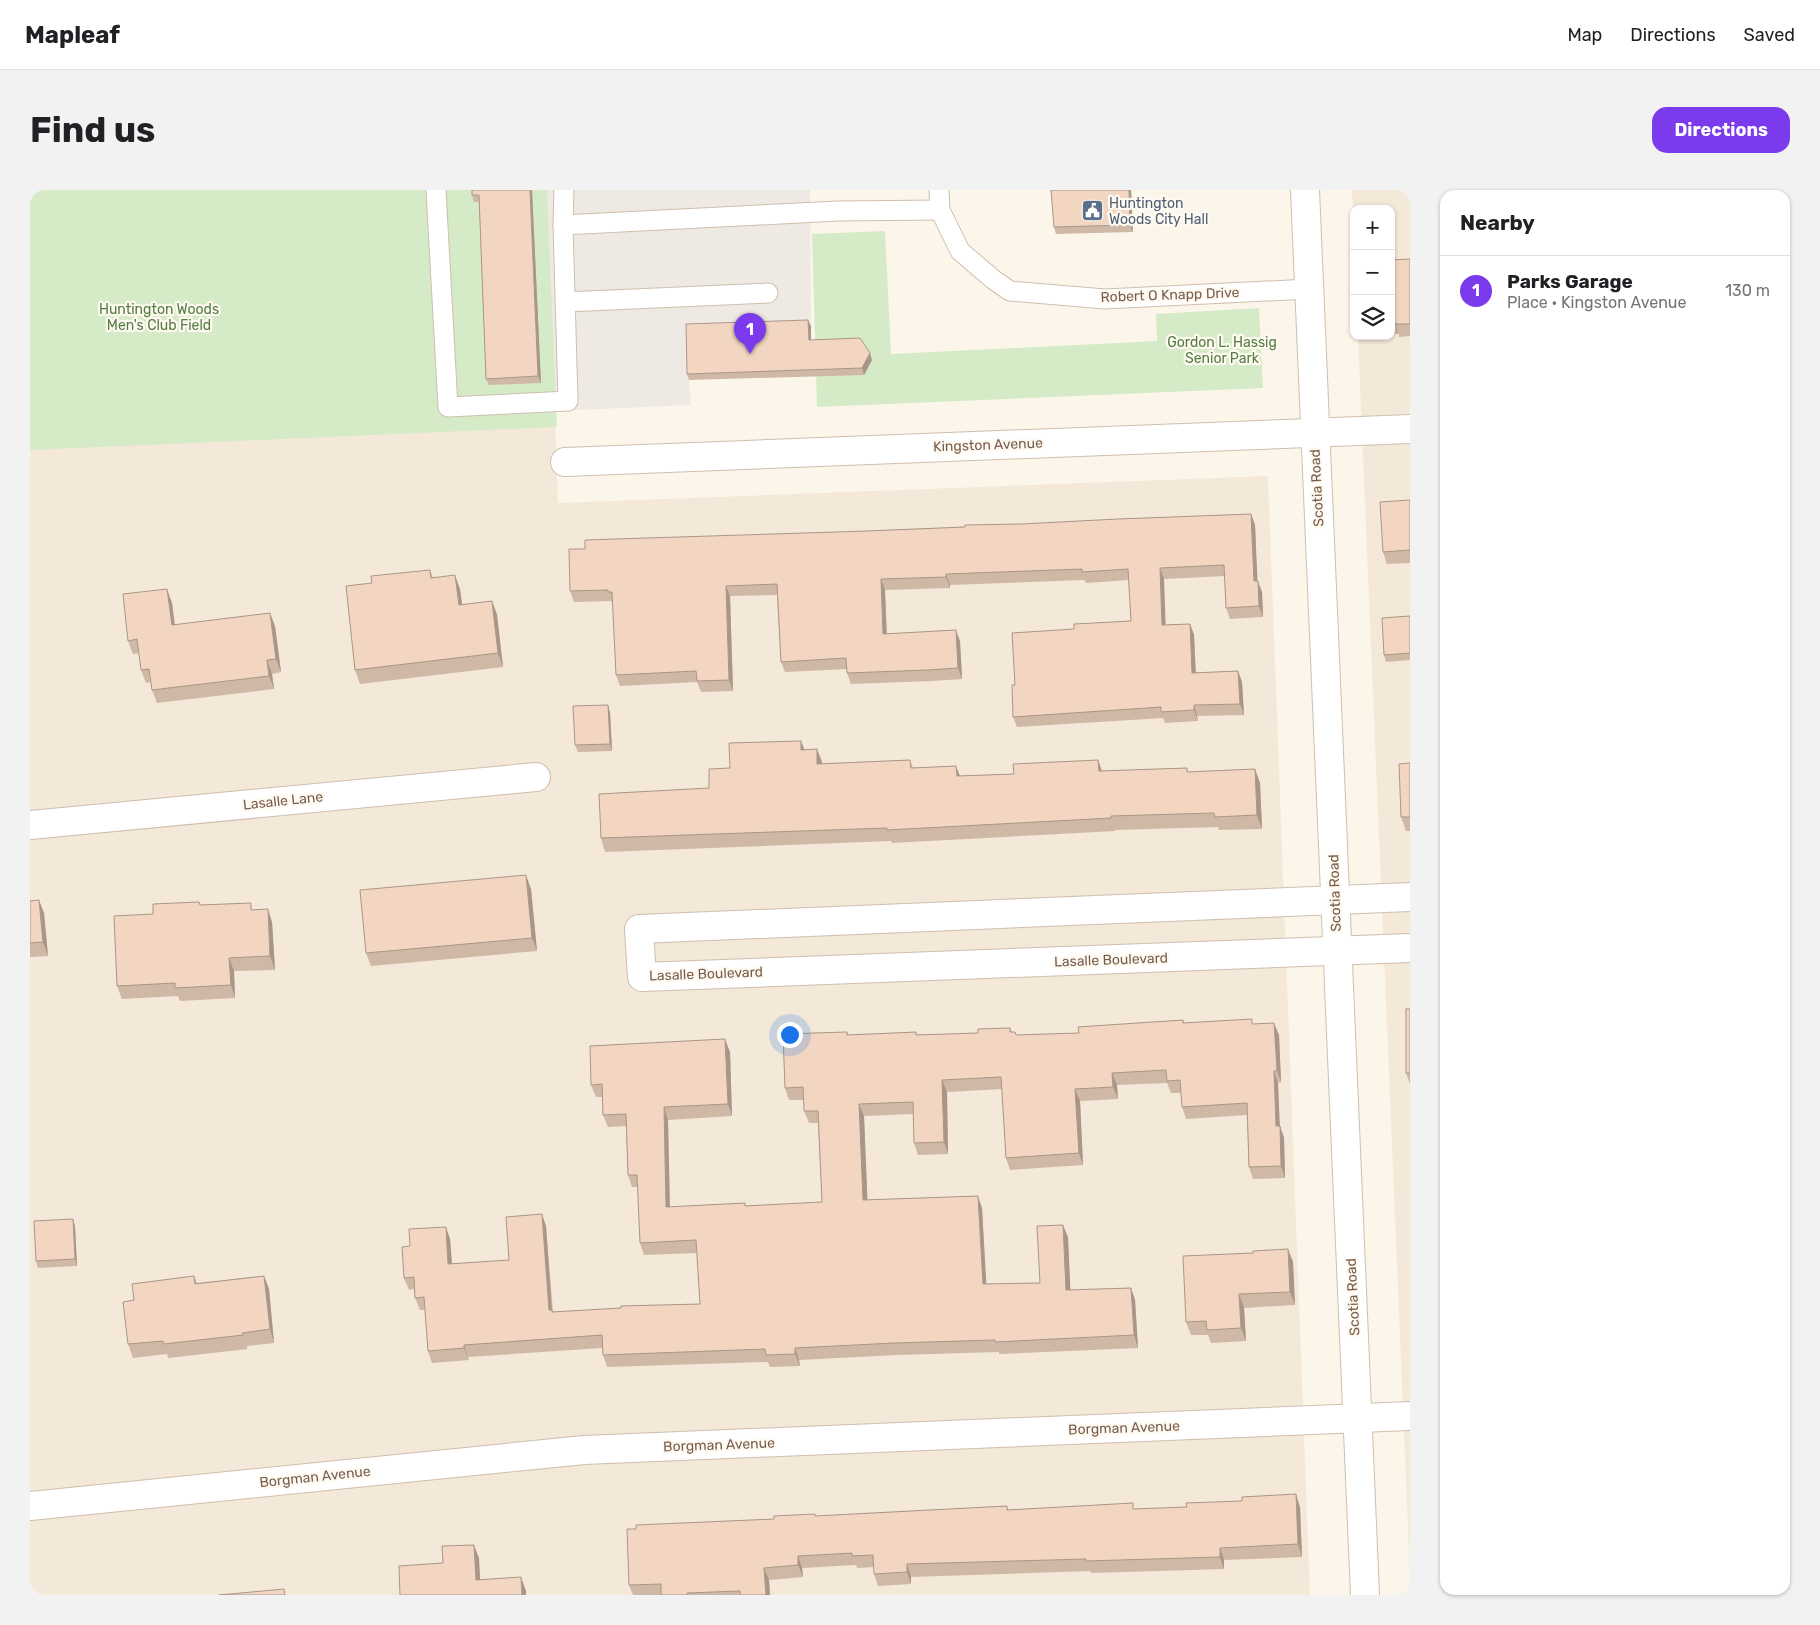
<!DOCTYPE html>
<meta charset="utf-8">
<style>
:root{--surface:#fff;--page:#f2f2f2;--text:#202124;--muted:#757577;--line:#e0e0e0;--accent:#7c3aed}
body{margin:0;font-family:Rubik,sans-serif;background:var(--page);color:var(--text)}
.controls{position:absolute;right:15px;top:15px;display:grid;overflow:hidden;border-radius:10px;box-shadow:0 1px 4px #0004}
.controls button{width:45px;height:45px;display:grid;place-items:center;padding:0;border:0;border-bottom:1px solid var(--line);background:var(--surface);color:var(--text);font:25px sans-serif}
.you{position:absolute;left:759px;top:844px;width:18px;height:18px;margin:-12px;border:4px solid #fff;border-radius:50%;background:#1a73e8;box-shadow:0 0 0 8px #1a73e833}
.badge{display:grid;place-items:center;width:32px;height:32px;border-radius:50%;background:var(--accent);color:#fff;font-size:16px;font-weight:700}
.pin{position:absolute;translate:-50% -41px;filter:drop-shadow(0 1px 2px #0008)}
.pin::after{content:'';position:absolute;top:26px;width:18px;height:15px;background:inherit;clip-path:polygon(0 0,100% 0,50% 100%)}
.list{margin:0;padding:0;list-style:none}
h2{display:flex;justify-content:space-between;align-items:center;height:65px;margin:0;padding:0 20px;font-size:21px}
h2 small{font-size:16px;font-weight:400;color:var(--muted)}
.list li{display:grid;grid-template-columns:32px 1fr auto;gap:15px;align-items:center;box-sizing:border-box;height:70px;padding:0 20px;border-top:1px solid var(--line)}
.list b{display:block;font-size:19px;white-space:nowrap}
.list p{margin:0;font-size:16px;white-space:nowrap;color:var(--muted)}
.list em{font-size:16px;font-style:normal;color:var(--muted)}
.icon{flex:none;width:28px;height:28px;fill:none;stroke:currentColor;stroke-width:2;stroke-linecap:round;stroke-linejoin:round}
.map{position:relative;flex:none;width:1380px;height:1405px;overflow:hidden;border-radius:15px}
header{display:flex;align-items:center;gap:30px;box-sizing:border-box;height:70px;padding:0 25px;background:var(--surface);border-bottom:1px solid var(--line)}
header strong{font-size:24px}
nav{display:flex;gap:28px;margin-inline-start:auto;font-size:18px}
.intro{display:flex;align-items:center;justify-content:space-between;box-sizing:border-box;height:120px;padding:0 30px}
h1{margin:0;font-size:35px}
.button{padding:12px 22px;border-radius:15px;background:var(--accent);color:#fff;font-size:18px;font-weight:700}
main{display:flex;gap:30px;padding:0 30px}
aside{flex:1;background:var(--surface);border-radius:15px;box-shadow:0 1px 4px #0004}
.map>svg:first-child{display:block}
.residential{fill:#f4e8d9}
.industrial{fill:#eee9e3}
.green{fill:#d5ebc8}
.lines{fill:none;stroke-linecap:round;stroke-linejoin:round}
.service-casing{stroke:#cfbeaf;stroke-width:21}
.minor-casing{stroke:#cfbeaf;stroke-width:30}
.tertiary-casing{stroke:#cfbeaf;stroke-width:30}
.service{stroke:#fff;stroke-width:19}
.minor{stroke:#fff;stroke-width:28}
.tertiary{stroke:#fff;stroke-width:28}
.wall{fill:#d0b8a7}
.shaded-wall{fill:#a99688}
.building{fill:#f2d6c2;stroke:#a99688}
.labels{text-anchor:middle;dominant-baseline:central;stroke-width:4.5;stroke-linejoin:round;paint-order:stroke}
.service-label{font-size:14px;fill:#4e5e75;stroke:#fffaf1;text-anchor:start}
.street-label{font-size:14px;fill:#785d4d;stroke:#fffaf1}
.park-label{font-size:14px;fill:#547e44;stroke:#fffaf1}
</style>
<header>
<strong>Mapleaf</strong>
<nav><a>Map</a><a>Directions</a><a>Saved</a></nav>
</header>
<div class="intro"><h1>Find us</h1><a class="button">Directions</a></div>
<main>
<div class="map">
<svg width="1380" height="1405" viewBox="0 0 1380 1405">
<rect width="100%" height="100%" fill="#fcf6ea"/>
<!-- residential -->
<g class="residential">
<polygon points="1322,0 1380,0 1380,1385 1328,146 1361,146 1361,19 1324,19 1324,40"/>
<polygon points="525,232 528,313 1238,286 1280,1405 0,1405 0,250"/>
</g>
<!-- industrial -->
<polygon class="industrial" points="502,0 780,0 781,136 659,190 661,215 525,221"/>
<!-- green -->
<g class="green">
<polygon points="0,0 517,0 527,237 0,260"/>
<polygon points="855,41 861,164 1127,151 1126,124 1229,118 1233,198 787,217 782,44"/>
</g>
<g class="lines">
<defs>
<g id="service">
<polyline points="406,0 418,217 538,211 533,35 534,0"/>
<polyline points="909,0 910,20 930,61 964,90 980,101 1075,109 1279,99"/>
<polyline points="533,35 808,21 910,20"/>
<polyline points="535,112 738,103"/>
</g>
<g id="minor">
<polyline points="535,272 1380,239"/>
<polyline points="0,635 506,587"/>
<polyline points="1380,707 609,739 612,787 1380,758"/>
<polyline points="0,1316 554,1260 1380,1226"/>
</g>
<polyline id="tertiary" points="1275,0 1335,1405"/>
</defs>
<!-- service casing -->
<use href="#service" class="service-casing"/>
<!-- minor casing -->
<use href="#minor" class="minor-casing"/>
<!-- tertiary casing -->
<use href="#tertiary" class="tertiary-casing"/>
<!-- service -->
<use href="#service" class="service"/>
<!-- minor -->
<use href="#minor" class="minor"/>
<!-- tertiary -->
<use href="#tertiary" class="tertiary"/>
</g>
<!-- wall -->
<g class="wall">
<polygon points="502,0 511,193 459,195 456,189 449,12 444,12 442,5"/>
<polygon points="1021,0 1101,0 1103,42 1026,44 1024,37"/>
<polygon points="1380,69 1380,146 1369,147 1369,144 1361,144 1361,70"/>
<polygon points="781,136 781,150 842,170 834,185 659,190 657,184"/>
<polygon points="1380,310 1380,373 1357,374 1353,362"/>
<polygon points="1221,324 1225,335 1227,391 1232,402 1233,427 1200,429 1196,418 1195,386 1134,389 1135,435 1160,434 1164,445 1166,483 1208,481 1212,492 1214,525 1167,526 1168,531 1135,533 1133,528 987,537 983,527 985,495 1044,439 1101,431 1099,390 1056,393 1054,390 920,395 920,398 855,400 857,444 930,451 932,489 902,491 821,494 817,483 817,479 755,482 751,472 747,405 700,406 703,501 671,502 667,492 590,496 586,485 583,413 582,413 581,411 544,412 540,401 555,359 837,341"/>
<polygon points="400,380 403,388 430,399 432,415 462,411 467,425 473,477 330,494 325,480 342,393"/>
<polygon points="142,413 145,434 245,436 251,482 242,484 244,499 127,513 122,500 121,492 116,493 111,480 109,463 103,464 98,451"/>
<polygon points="1380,426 1380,470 1356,472 1354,465"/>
<polygon points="580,522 582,561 548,562 545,555"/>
<polygon points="771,551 774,559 787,559 792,574 880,570 883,578 926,576 930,586 984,584 1068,570 1072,581 1157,578 1158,582 1225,579 1230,593 1232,639 1189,640 1188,637 1085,640 1085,641 862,653 861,651 575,662 571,648 679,598 700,578"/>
<polygon points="1380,573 1380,641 1376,641 1371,627"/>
<polygon points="501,699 507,761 341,776 336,763"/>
<polygon points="0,711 14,723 18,766 0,767"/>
<polygon points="170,715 224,720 242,732 245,780 204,781 205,808 150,811 148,806 92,809 87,796 123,724"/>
<polygon points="1380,819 1380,894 1376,883"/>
<polygon points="1153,830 1154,833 1223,834 1249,845 1251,892 1248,893 1250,936 1254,948 1255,988 1223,989 1219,977 1217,925 1156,929 1152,917 1151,903 1141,903 1137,893 1087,895 1088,909 1050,911 1053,975 980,980 976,968 972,899 917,902 918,964 888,965 884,953 883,924 834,926 837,1010 952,1018 956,1094 1010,1093 1038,1047 1040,1100 1101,1098 1105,1110 1108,1158 969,1164 969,1162 868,1165 769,1170 770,1176 740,1177 738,1172 577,1177 573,1165 572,1158 438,1167 439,1170 402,1173 398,1161 395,1120 390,1120 385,1108 384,1099 379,1100 374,1088 380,1056 420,1049 422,1074 479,1070 516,1036 523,1122 670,1114 667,1063 614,1065 610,1053 608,997 602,997 598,985 596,936 578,937 573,925 572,907 566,907 561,895 700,862 702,926 638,930 640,1017 715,1013 716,1016 792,1012 788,933 779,933 774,921 774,910 759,910 755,898 817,842 818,845 886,842 887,845 948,843 980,838 982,842 985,842 987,845 1049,843"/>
<polygon points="45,1036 47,1076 8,1078 6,1071"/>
<polygon points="1258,1059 1263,1072 1265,1115 1214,1118 1216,1151 1181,1153 1178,1145 1161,1145 1156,1132 1223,1063"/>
<polygon points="164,1086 167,1093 234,1086 239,1099 244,1153 217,1156 217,1159 138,1168 137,1164 103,1168 98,1154 104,1110"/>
<polygon points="977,1316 978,1320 1105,1319 1270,1317 1272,1367 1194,1370 1194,1379 1061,1383 1060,1381 881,1387 881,1394 848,1396 844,1384 844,1377 827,1378 826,1375 772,1378 773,1387 739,1390 740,1405 603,1405 599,1395 606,1339 786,1326"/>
</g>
<!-- shaded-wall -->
<g class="shaded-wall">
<polygon points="500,0 502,0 511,193 508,186"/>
<polygon points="1099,0 1101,0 1103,42 1100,35"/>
<polygon points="778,130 781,136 781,157 779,150"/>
<polygon points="840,163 842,170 834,185 832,178"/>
<polygon points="1221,324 1225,335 1228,402 1224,391"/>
<polygon points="1130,378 1134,389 1136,446 1132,435"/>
<polygon points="916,384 920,395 920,398 916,387"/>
<polygon points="425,385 430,399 434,429 429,415"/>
<polygon points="851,389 855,400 857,455 853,444"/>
<polygon points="1228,391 1232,402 1233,427 1229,416"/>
<polygon points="696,396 700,406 703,501 699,490"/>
<polygon points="137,399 142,413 146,448 142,435"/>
<polygon points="462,411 467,425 473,477 468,463"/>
<polygon points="240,423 245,436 251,482 246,469"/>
<polygon points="1160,434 1164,445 1166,494 1162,483"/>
<polygon points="926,440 930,451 932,489 928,478"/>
<polygon points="237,470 242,484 244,499 239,486"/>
<polygon points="1208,481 1212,492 1214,525 1210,514"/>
<polygon points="578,515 580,522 582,561 580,554"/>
<polygon points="1164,515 1167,526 1168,531 1164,520"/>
<polygon points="771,551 776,564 771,560"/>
<polygon points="787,559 792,572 792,587 787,574"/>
<polygon points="1068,570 1073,584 1069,581"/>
<polygon points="926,576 931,589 927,586"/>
<polygon points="1225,579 1230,593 1232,639 1227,625"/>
<polygon points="496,685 501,699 507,761 502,748"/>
<polygon points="9,710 14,723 18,766 13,752"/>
<polygon points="238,719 242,732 245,780 240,766"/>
<polygon points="199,768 204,781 205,808 201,795"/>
<polygon points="1244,833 1249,845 1251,892 1247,880"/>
<polygon points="695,849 700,862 702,926 698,914"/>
<polygon points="1244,881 1248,893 1250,948 1246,936"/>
<polygon points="1082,883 1087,895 1088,909 1083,897"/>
<polygon points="912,890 917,902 918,964 914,952"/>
<polygon points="1045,899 1050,911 1053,975 1049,963"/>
<polygon points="829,914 834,926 838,1022 833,1010"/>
<polygon points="634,917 638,930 640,1029 636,1017"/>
<polygon points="1250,936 1254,948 1255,988 1251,976"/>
<polygon points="948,1006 952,1018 957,1106 953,1094"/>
<polygon points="512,1024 516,1036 522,1121 526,1132 519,1120"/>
<polygon points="43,1029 45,1036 47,1076 45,1069"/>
<polygon points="1033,1035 1038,1047 1041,1113 1036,1100"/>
<polygon points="416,1037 420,1049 423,1087 418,1074"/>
<polygon points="1258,1059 1263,1072 1265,1115 1260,1102"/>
<polygon points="234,1086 239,1099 244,1153 240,1139"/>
<polygon points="1101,1098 1105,1110 1108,1158 1104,1145"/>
<polygon points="1209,1104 1214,1118 1216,1151 1211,1138"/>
<polygon points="434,1155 439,1170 434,1158"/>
<polygon points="765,1158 769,1170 770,1176 765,1164"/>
<polygon points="1266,1304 1270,1317 1272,1367 1268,1354"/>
<polygon points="444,1355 449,1368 451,1403 446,1390"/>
<polygon points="1190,1358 1194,1370 1194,1379 1190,1367"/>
<polygon points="768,1366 772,1378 773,1387 768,1375"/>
<polygon points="877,1374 881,1387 881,1394 877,1382"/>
<polygon points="734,1378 739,1390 740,1405 736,1405"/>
<polygon points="491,1387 496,1401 496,1405 492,1405"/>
</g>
<!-- building -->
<g class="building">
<polygon points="442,0 500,0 508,186 456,189 449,5 442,5"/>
<polygon points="1021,0 1099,0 1100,35 1024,37"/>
<polygon points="1380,69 1380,134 1365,134 1365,132 1361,132 1361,70"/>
<polygon points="778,130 779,150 830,148 840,163 832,178 657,184 656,134"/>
<polygon points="1380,310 1380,360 1353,362 1350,312"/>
<polygon points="1221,324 1224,391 1228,391 1229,416 1196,418 1194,375 1130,378 1132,435 1160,434 1162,483 1208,481 1210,514 1164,515 1164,520 1131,522 1131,517 983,527 982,495 985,495 982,443 1044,439 1044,434 1101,431 1098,379 1052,382 1052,379 916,384 916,387 851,389 853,444 926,440 928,478 898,480 817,483 816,468 751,472 747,394 696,396 699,490 667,491 666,481 586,485 582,402 578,402 578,400 540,401 539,359 555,359 555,350 837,341 935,337 935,335 991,334 1088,329"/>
<polygon points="400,380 401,388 425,385 429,415 462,411 468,463 325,480 316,396 342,393 341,386"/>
<polygon points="137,399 142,435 240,423 246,469 237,470 239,486 122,500 119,479 111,480 107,449 98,451 93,404"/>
<polygon points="1380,426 1380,463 1354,465 1352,428"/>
<polygon points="578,515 580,554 545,555 543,516"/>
<polygon points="771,551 771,560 787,559 787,574 880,570 881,578 926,576 927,586 984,584 983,574 1068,570 1069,581 1157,578 1157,582 1225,579 1227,625 1185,627 1184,623 1081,626 1081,628 857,640 857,638 571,648 569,604 679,598 679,579 700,578 699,553"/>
<polygon points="1380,573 1380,627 1371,627 1369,574"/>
<polygon points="496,685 502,748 336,763 330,700"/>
<polygon points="9,710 13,752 0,753 0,711"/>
<polygon points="169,712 170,715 221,713 221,720 238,719 240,766 199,768 201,795 145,798 145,793 87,796 84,726 123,724 123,714"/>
<rect x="1376" y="819" width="4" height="64"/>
<polygon points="1222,829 1222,834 1244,833 1247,880 1244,881 1246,936 1250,936 1251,976 1219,977 1217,913 1152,917 1150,890 1137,891 1136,880 1082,883 1083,897 1045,899 1049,963 976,968 971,887 912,890 914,952 884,953 883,912 829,914 833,1010 948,1006 953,1094 1010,1093 1007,1036 1033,1035 1036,1100 1101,1098 1104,1145 965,1152 965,1150 864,1153 765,1158 765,1164 736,1165 735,1159 573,1165 572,1145 434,1155 434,1158 398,1161 394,1107 385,1108 384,1087 374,1088 372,1057 380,1056 379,1039 416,1037 418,1074 479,1070 476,1027 512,1024 519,1120 522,1120 522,1122 591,1118 591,1116 670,1114 666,1050 610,1053 607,985 598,985 596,924 573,925 572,894 561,895 560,856 695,849 698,914 634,917 636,1017 715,1013 715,1016 792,1012 788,921 774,921 773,897 755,898 753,844 817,842 817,845 886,842 886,845 948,843 948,839 980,838 980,842 985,842 986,845 1049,843 1048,837 1153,830 1153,833"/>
<polygon points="43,1029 45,1069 6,1071 4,1031"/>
<polygon points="1258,1059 1260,1102 1209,1104 1211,1138 1177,1140 1176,1131 1156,1132 1153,1066 1223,1063 1223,1061"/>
<polygon points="164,1086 165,1094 234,1086 240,1139 212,1143 213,1145 134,1154 133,1151 98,1154 93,1112 104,1110 102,1094"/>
<polygon points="1266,1304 1268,1354 1190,1358 1190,1367 1056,1371 1056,1369 877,1374 877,1382 844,1384 843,1365 822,1366 822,1363 768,1366 768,1375 734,1378 736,1405 710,1405 710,1401 657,1403 657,1405 631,1405 631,1394 599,1395 597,1339 606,1339 606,1335 744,1329 744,1326 785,1324 785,1326 977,1316 977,1320 1103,1313 1103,1319 1157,1317 1156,1313 1212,1311 1212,1307"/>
<polygon points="444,1355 446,1390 491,1387 492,1405 370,1405 369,1376 413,1373 412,1356"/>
<polygon points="254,1399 255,1405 189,1405"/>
</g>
<!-- icons -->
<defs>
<symbol id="civic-square" viewBox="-11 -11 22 22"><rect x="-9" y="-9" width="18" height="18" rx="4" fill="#5c6f8a" stroke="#fffaf1"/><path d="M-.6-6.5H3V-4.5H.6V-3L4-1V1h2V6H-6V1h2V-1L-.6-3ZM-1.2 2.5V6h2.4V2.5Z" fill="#fff"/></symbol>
</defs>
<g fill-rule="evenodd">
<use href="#civic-square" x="1050" y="8" width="25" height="25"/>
</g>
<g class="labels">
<!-- service labels -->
<g class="service-label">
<text x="1079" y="13">Huntington<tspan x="1079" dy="16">Woods City Hall</tspan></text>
</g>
<!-- street labels -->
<g class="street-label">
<text transform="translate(1140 105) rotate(-2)">Robert O Knapp Drive</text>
<text transform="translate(958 255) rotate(-2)">Kingston Avenue</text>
<text transform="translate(1287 298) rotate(-93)">Scotia Road</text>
<text transform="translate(253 611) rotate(-6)">Lasalle Lane</text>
<text transform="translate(1305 703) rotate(-92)">Scotia Road</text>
<text transform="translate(1081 770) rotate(-2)">Lasalle Boulevard</text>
<text transform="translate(676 784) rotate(-2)">Lasalle Boulevard</text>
<text transform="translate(1323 1107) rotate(-93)">Scotia Road</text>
<text transform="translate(1094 1238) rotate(-2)">Borgman Avenue</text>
<text transform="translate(689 1255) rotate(-2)">Borgman Avenue</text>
<text transform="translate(285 1287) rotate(-6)">Borgman Avenue</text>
</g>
<!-- park labels -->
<g class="park-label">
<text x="129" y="119">Huntington Woods<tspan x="129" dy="16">Men's Club Field</tspan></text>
<text x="1192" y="152">Gordon L. Hassig<tspan x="1192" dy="16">Senior Park</tspan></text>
</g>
</g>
</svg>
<div class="controls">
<button>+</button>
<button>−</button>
<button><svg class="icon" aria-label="layers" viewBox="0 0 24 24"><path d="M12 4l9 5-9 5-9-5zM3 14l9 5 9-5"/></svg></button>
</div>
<div class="you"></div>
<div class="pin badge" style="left:720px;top:164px">1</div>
</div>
<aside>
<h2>Nearby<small></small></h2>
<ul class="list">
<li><span class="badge">1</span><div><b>Parks Garage</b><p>Place · Kingston Avenue</p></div><em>130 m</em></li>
</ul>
</aside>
</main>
